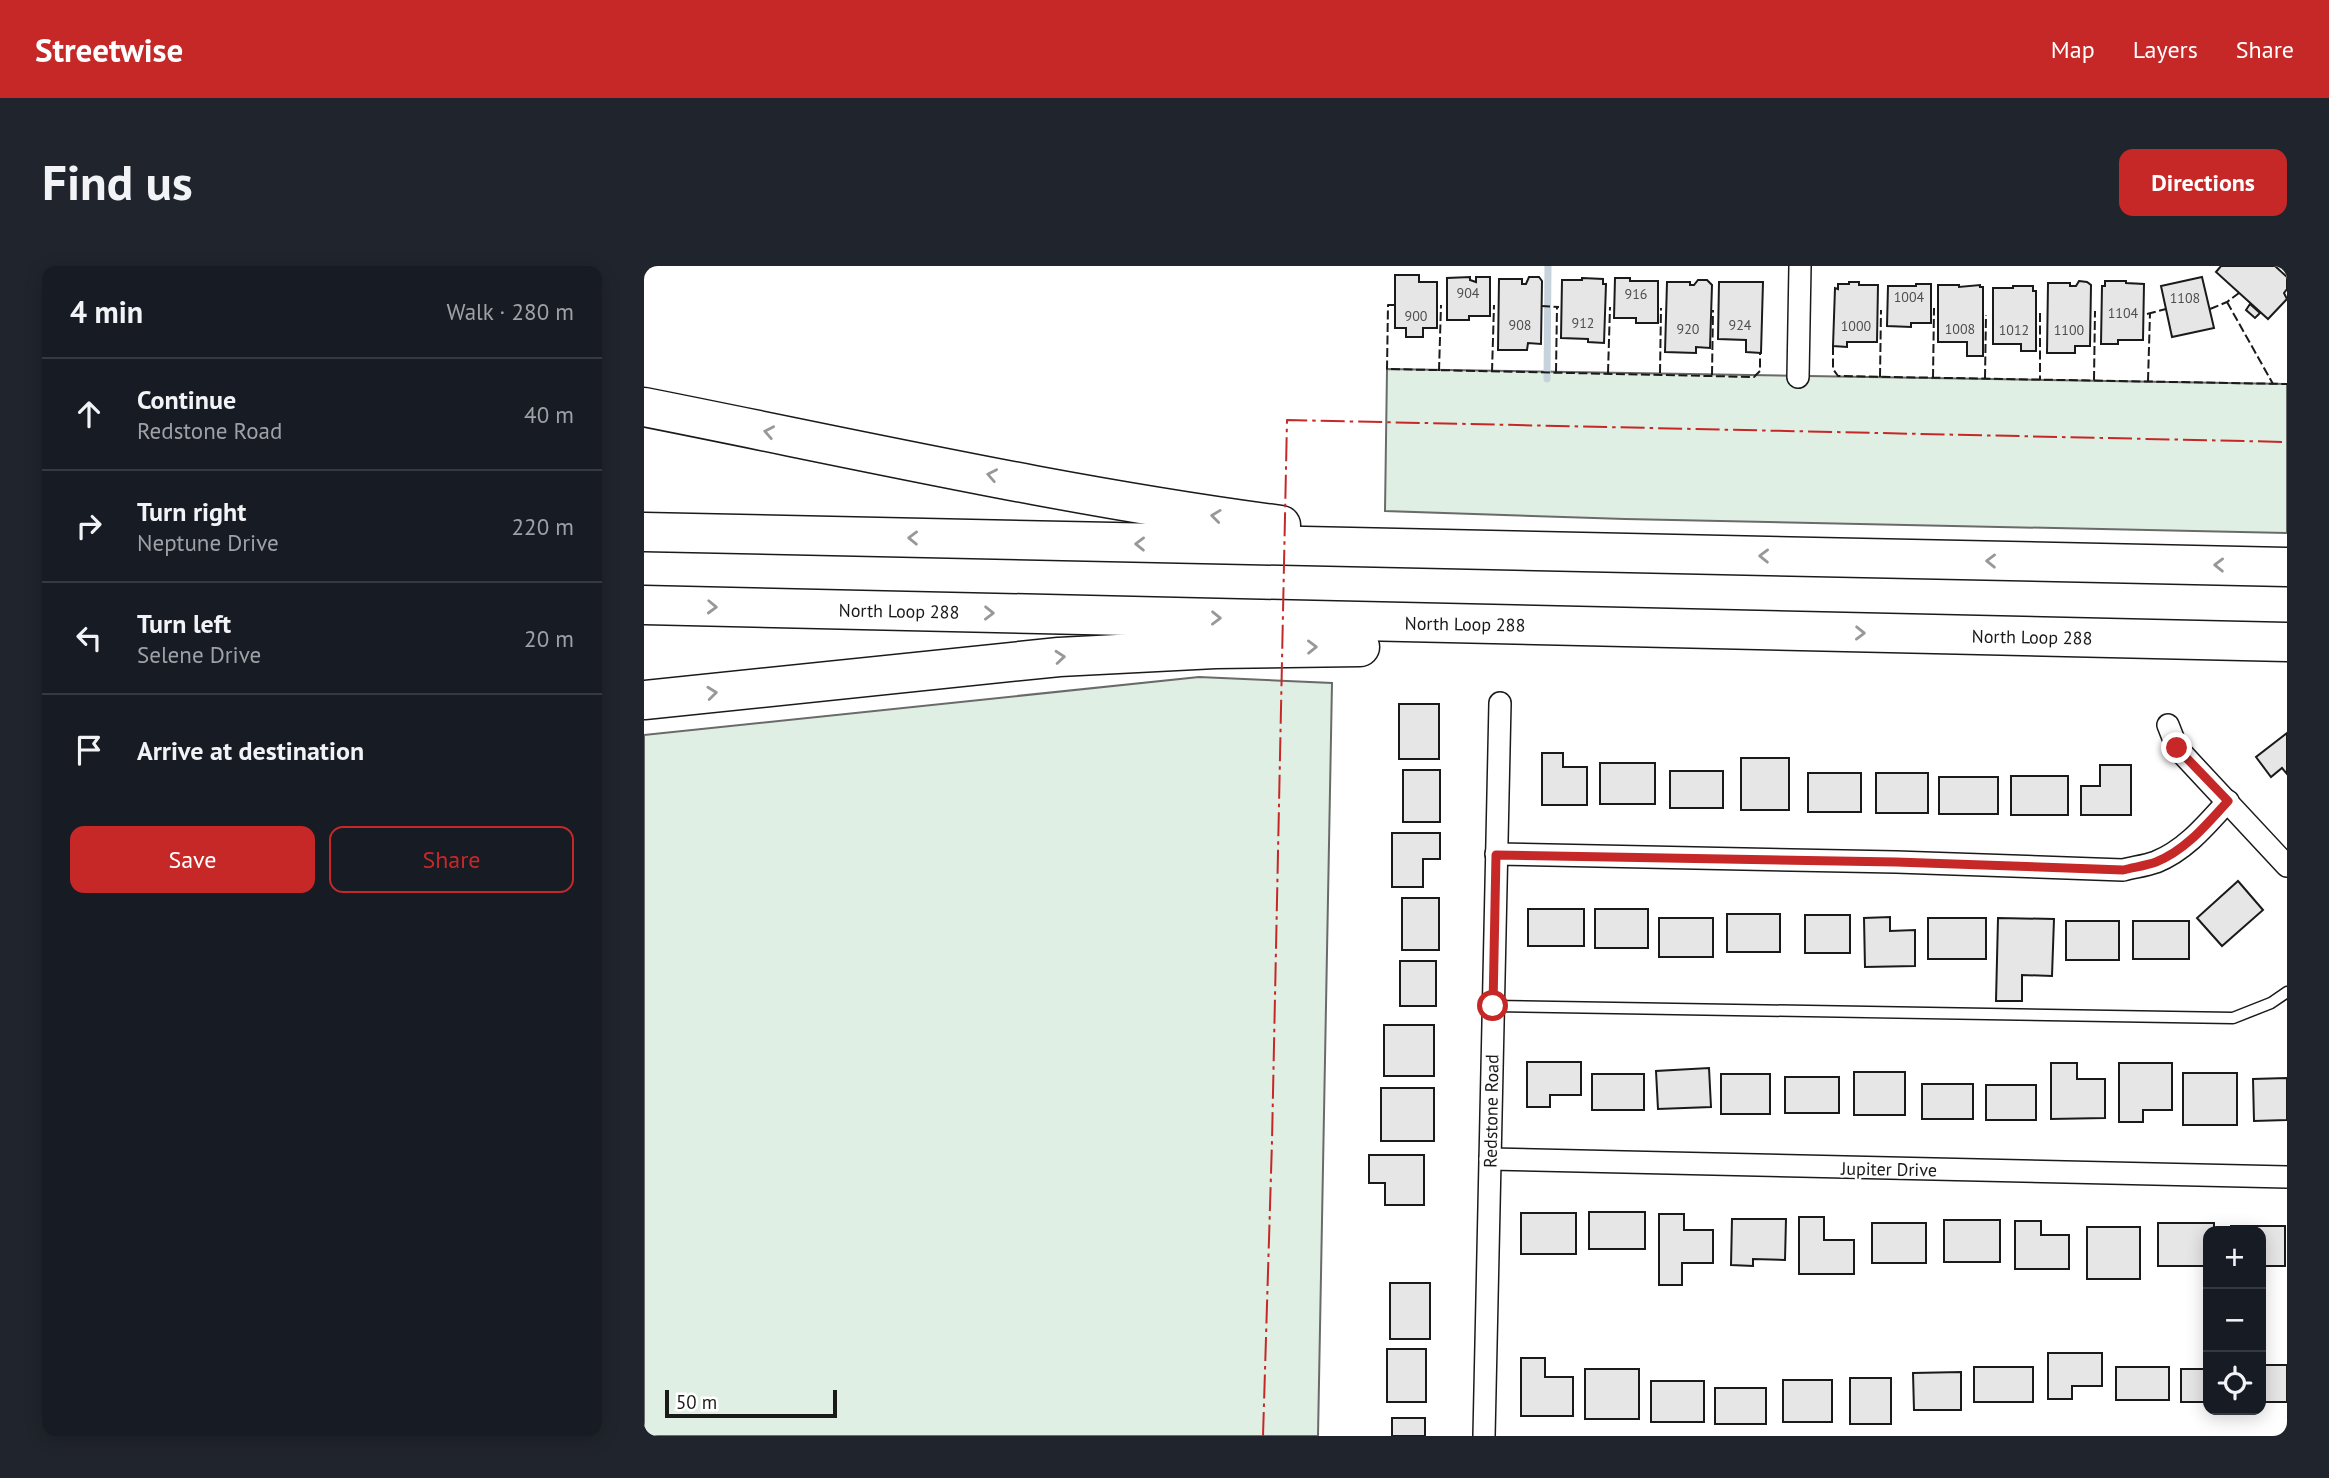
<!DOCTYPE html>
<meta charset="utf-8">
<style>
:root{--surface:#171b24;--page:#20242c;--text:#f1f3f6;--muted:#9ea1a6;--line:#363941;--accent:#c62828}
body{margin:0;font-family:"PT Sans",sans-serif;background:var(--page);color:var(--text)}
.controls{position:absolute;right:21px;bottom:21px;display:grid;overflow:hidden;border-radius:14px;box-shadow:0 4px 18px #0003}
.controls button{width:63px;height:63px;display:grid;place-items:center;padding:0;border:0;border-bottom:2px solid var(--line);background:var(--surface);color:var(--text);font:35px sans-serif}
.scale{position:absolute;left:21px;bottom:18px;width:172px;box-sizing:border-box;padding-left:7px;border:4px solid #1a1a1a;border-top:0;font-size:19px;line-height:24px;white-space:nowrap;color:#1a1a1a;-webkit-text-stroke:5px #fff;paint-order:stroke}
.stop{position:absolute;width:21px;height:21px;margin:-16px;border:5px solid #c62828;border-radius:50%;background:#fff}
.stop.end{background:#c62828;border-color:#fff;box-shadow:0 2px 7px #0008}
.list{margin:0;padding:0;list-style:none}
h2{display:flex;justify-content:space-between;align-items:center;height:91px;margin:0;padding:0 28px;font-size:30px}
h2 small{font-size:23px;font-weight:400;color:var(--muted)}
.list li{display:grid;grid-template-columns:46px 1fr auto;gap:21px;align-items:center;box-sizing:border-box;height:112px;padding:0 28px;border-top:2px solid var(--line)}
.list b{display:block;font-size:26px;white-space:nowrap}
.list p{margin:0;font-size:23px;white-space:nowrap;color:var(--muted)}
.list em{font-size:23px;font-style:normal;color:var(--muted)}
.actions{display:flex;gap:14px;padding:21px 28px}
.actions a{flex:1;padding:16px 0;border:2px solid var(--accent);border-radius:14px;text-align:center;font-size:24px;color:var(--accent)}
.actions .main{background:var(--accent);color:#fff}
.icon{flex:none;width:38px;height:38px;fill:none;stroke:currentColor;stroke-width:2;stroke-linecap:round;stroke-linejoin:round}
.map{position:relative;flex:none;width:1643px;height:1170px;overflow:hidden;border-radius:14px}
header{display:flex;align-items:center;gap:42px;box-sizing:border-box;height:98px;padding:0 35px;background:var(--accent);color:#fff}
header strong{font-size:33px}
nav{display:flex;gap:38px;margin-inline-start:auto;font-size:24px}
.intro{display:flex;align-items:center;justify-content:space-between;box-sizing:border-box;height:168px;padding:0 42px}
h1{margin:0;font-size:49px}
.button{padding:18px 32px;border-radius:14px;background:var(--accent);color:#fff;font-size:24px;font-weight:700}
main{display:flex;gap:42px;padding:0 42px}
aside{flex:1;background:var(--surface);border-radius:14px;box-shadow:0 4px 18px #0003}
.map>svg:first-child{display:block}
.green{fill:#e0efe3;stroke:#6a6a6a;stroke-width:2}
.lines{fill:none;stroke-linecap:round;stroke-linejoin:round}
.stream{stroke:#c6d2dc;stroke-width:7}
.building{fill:#e6e6e6;stroke:#1a1a1a;stroke-width:2}
.service-casing{stroke:#1a1a1a;stroke-width:13}
.minor-casing{stroke:#1a1a1a;stroke-width:24}
.motorway-casing{stroke:#1a1a1a;stroke-width:41}
.service{stroke:#fff;stroke-width:10}
.minor{stroke:#fff;stroke-width:21}
.motorway{stroke:#fff;stroke-width:38}
.fence{stroke:#1a1a1a;stroke-width:2;stroke-dasharray:9 3.5;stroke-linecap:butt}
.power{stroke:#c62828;stroke-width:2;stroke-dasharray:24 5 3.5 5;stroke-linecap:butt}
.oneway{stroke:#989898}
.route{stroke:#c62828;stroke-width:9}
.labels{text-anchor:middle;dominant-baseline:central;stroke-width:5;stroke-linejoin:round;paint-order:stroke}
.number-label{font-size:14px;fill:#4d4d4d}
.street-label{font-size:18px;fill:#1a1a1a;stroke:#fff}
</style>
<header>
<strong>Streetwise</strong>
<nav><a>Map</a><a>Layers</a><a>Share</a></nav>
</header>
<div class="intro"><h1>Find us</h1><a class="button">Directions</a></div>
<main>
<aside>
<h2>4 min<small>Walk · 280 m</small></h2>
<ul class="list">
<li><svg class="icon" aria-label="ahead" viewBox="0 0 24 24"><path d="M12 20V5M6 11l6-6 6 6"/></svg><div><b>Continue</b><p>Redstone Road</p></div><em>40 m</em></li>
<li><svg class="icon" aria-label="right" viewBox="0 0 24 24"><path d="M7 20v-9h11M14 6l5 5-5 5"/></svg><div><b>Turn right</b><p>Neptune Drive</p></div><em>220 m</em></li>
<li><svg class="icon" aria-label="left" viewBox="0 0 24 24"><path d="M17 20v-9H6M10 6l-5 5 5 5"/></svg><div><b>Turn left</b><p>Selene Drive</p></div><em>20 m</em></li>
<li><svg class="icon" aria-label="arrive" viewBox="0 0 24 24"><path d="M6 21V4h12l-3 4 3 4H6"/></svg><div><b>Arrive at destination</b></div></li>
</ul>
<div class="actions"><a class="main">Save</a><a>Share</a></div>
</aside>
<div class="map">
<svg width="1643" height="1170" viewBox="0 0 1643 1170">
<rect width="100%" height="100%" fill="#fff"/>
<!-- green -->
<g class="green">
<polygon points="743,103 1643,118 1643,267 981,253 741,245"/>
<polygon points="555,411 688,417 674,1170 0,1170 0,469"/>
</g>
<g class="lines">
<!-- stream -->
<polyline class="stream" points="903,113 904,0"/>
</g>
<!-- building -->
<g class="building">
<polygon points="1577,0 1631,0 1643,11 1643,23 1640,27 1643,33 1624,53 1572,6"/>
<polygon points="751,9 775,9 775,16 793,16 793,62 779,62 779,71 762,71 762,62 751,62"/>
<polygon points="826,11 826,14 832,16 832,11 846,11 846,50 825,50 825,54 803,54 803,12"/>
<polygon points="885,11 895,11 898,15 897,78 884,77 883,84 854,84 855,13 878,13 878,18 882,18"/>
<polygon points="1558,11 1570,62 1528,71 1517,20"/>
<polygon points="938,12 959,13 959,18 962,18 960,77 944,76 944,73 917,72 918,14 938,14"/>
<polygon points="971,12 986,12 986,15 1014,15 1014,57 992,57 992,52 970,52"/>
<polygon points="1054,14 1063,14 1068,19 1066,82 1052,81 1052,87 1021,86 1023,16 1046,16 1046,19 1050,19"/>
<polygon points="1435,15 1443,16 1447,19 1446,80 1431,80 1431,87 1403,87 1404,17 1426,17 1426,20 1432,20"/>
<polygon points="1461,15 1482,15 1482,17 1500,18 1499,74 1474,74 1474,78 1457,78 1458,20 1461,20"/>
<polygon points="1075,16 1119,16 1117,87 1102,86 1102,74 1074,73"/>
<polygon points="1205,16 1215,16 1215,19 1234,19 1233,76 1203,76 1203,81 1189,80 1191,22 1194,23 1194,18 1205,18"/>
<polygon points="1272,18 1287,18 1287,57 1267,57 1267,61 1243,60 1244,20 1272,20"/>
<polygon points="1294,19 1315,19 1315,21 1336,19 1336,21 1339,21 1339,90 1323,90 1323,76 1294,76"/>
<polygon points="1369,20 1389,20 1389,25 1392,25 1392,85 1377,85 1377,78 1349,78 1349,22 1369,22"/>
<polygon points="1606,38 1616,47 1611,52 1602,44"/>
<rect x="755" y="438" width="40" height="55"/>
<polygon points="1643,467 1643,508 1638,502 1627,511 1612,491"/>
<polygon points="898,487 919,487 919,501 943,501 943,539 898,539"/>
<rect x="1097" y="492" width="48" height="52"/>
<rect x="956" y="497" width="55" height="41"/>
<polygon points="1456,499 1487,499 1487,549 1437,549 1437,520 1456,520"/>
<rect x="759" y="504" width="37" height="52"/>
<rect x="1026" y="505" width="53" height="37"/>
<rect x="1164" y="507" width="53" height="39"/>
<rect x="1232" y="507" width="52" height="40"/>
<rect x="1367" y="510" width="57" height="39"/>
<rect x="1295" y="511" width="59" height="37"/>
<polygon points="748,567 796,567 796,593 779,593 779,621 748,621"/>
<polygon points="1594,615 1619,644 1578,680 1553,652"/>
<rect x="758" y="632" width="37" height="52"/>
<rect x="884" y="643" width="56" height="37"/>
<rect x="951" y="643" width="53" height="39"/>
<rect x="1083" y="648" width="53" height="38"/>
<rect x="1161" y="649" width="45" height="38"/>
<polygon points="1246,651 1246,665 1271,664 1271,700 1221,701 1220,652"/>
<rect x="1015" y="652" width="54" height="39"/>
<rect x="1284" y="652" width="58" height="41"/>
<polygon points="1354,652 1410,653 1408,710 1378,709 1378,735 1352,735"/>
<rect x="1422" y="655" width="53" height="39"/>
<rect x="1489" y="655" width="56" height="38"/>
<rect x="756" y="695" width="36" height="45"/>
<rect x="740" y="759" width="50" height="51"/>
<polygon points="883,796 937,796 937,829 906,829 906,841 883,841"/>
<polygon points="1407,797 1433,797 1433,813 1461,813 1461,852 1407,853"/>
<polygon points="1475,797 1528,797 1528,844 1499,844 1499,856 1475,856"/>
<polygon points="1065,802 1067,841 1014,843 1012,805"/>
<rect x="1210" y="806" width="51" height="43"/>
<rect x="1539" y="807" width="54" height="52"/>
<rect x="948" y="808" width="52" height="36"/>
<rect x="1077" y="808" width="49" height="40"/>
<rect x="1141" y="811" width="54" height="36"/>
<polygon points="1643,812 1643,854 1610,855 1609,813"/>
<rect x="1278" y="818" width="51" height="35"/>
<rect x="1342" y="819" width="50" height="35"/>
<rect x="737" y="822" width="53" height="53"/>
<polygon points="725,889 780,889 780,939 741,939 741,917 725,917"/>
<rect x="945" y="946" width="56" height="37"/>
<rect x="877" y="947" width="55" height="41"/>
<polygon points="1015,948 1040,948 1040,964 1069,964 1069,997 1038,997 1038,1019 1015,1019"/>
<polygon points="1155,951 1180,951 1180,974 1210,974 1210,1008 1155,1008"/>
<polygon points="1088,953 1142,953 1141,994 1109,993 1109,1000 1087,999"/>
<rect x="1300" y="954" width="56" height="42"/>
<polygon points="1371,955 1397,955 1397,969 1425,969 1425,1003 1371,1003"/>
<rect x="1228" y="957" width="54" height="40"/>
<polygon points="1514,957 1570,957 1570,965 1564,965 1564,1000 1514,1000"/>
<polygon points="1587,960 1641,960 1641,1000 1617,1000 1617,965 1587,965"/>
<rect x="1443" y="961" width="53" height="52"/>
<rect x="746" y="1017" width="40" height="56"/>
<rect x="743" y="1083" width="39" height="53"/>
<polygon points="1404,1087 1458,1087 1458,1120 1428,1120 1428,1133 1404,1133"/>
<polygon points="877,1092 901,1092 901,1111 929,1111 929,1150 877,1150"/>
<rect x="1617" y="1099" width="26" height="37"/>
<rect x="1330" y="1101" width="59" height="35"/>
<rect x="1472" y="1101" width="53" height="33"/>
<rect x="941" y="1103" width="54" height="50"/>
<rect x="1537" y="1103" width="27" height="33"/>
<polygon points="1317,1106 1317,1144 1270,1144 1269,1107"/>
<rect x="1206" y="1112" width="41" height="46"/>
<rect x="1139" y="1114" width="49" height="42"/>
<rect x="1007" y="1115" width="53" height="41"/>
<rect x="1071" y="1122" width="51" height="36"/>
<rect x="748" y="1152" width="33" height="18"/>
</g>
<g class="lines">
<defs>
<polyline id="service" points="849,740 1589,752 1627,737 1643,726"/>
<g id="minor">
<polyline points="1154,111 1156,0"/>
<polyline points="1524,459 1533,482 1643,600"/>
<path d="M852,588L1252,596L1479,604C1490,601 1501,600 1512,596C1542,584 1563,558 1584,535"/>
<polyline points="846,893 1643,911"/>
<polyline points="840,1170 856,437"/>
</g>
<g id="motorway">
<path d="M0,141C212,183 423,231 637,259"/>
<polyline points="0,266 1643,301"/>
<polyline points="0,339 1643,376"/>
<polyline points="0,434 415,391 571,383 716,381"/>
</g>
</defs>
<!-- service casing -->
<use href="#service" class="service-casing"/>
<!-- minor casing -->
<use href="#minor" class="minor-casing"/>
<!-- motorway casing -->
<use href="#motorway" class="motorway-casing"/>
<!-- service -->
<use href="#service" class="service"/>
<!-- minor -->
<use href="#minor" class="minor"/>
<!-- motorway -->
<use href="#motorway" class="motorway"/>
<!-- fence -->
<g class="fence">
<polyline points="1583,36 1629,118"/>
<polyline points="751,39 744,39 743,103 1110,111 1116,105 1116,87"/>
<polyline points="897,40 915,41"/>
<polyline points="1566,43 1583,36 1595,27"/>
<polyline points="1396,47 1396,114"/>
<polyline points="1503,48 1522,43"/>
<polyline points="1189,80 1189,103 1194,110 1643,118"/>
<polyline points="795,105 797,39"/>
<polyline points="848,106 850,39"/>
<polyline points="912,106 913,41"/>
<polyline points="964,107 966,41"/>
<polyline points="1016,107 1017,42"/>
<polyline points="1068,109 1069,44"/>
<polyline points="1236,111 1237,44"/>
<polyline points="1289,112 1290,42"/>
<polyline points="1341,112 1342,49"/>
<polyline points="1450,114 1451,45"/>
<polyline points="1504,115 1506,47"/>
</g>
<!-- power -->
<polyline class="power" points="619,1170 628,875 643,154 1643,176"/>
</g>
<!-- one-way arrows -->
<defs><path id="oneway-chevron" d="M-2-3.5L2.5 0L-2 3.5" fill="none" stroke-width="1.6" stroke-linecap="round" stroke-linejoin="round" transform="scale(1.75)"/></defs>
<g class="oneway">
<use href="#oneway-chevron" transform="translate(125 166) rotate(-169)"/>
<use href="#oneway-chevron" transform="translate(348 209) rotate(-169)"/>
<use href="#oneway-chevron" transform="translate(572 250) rotate(-173)"/>
<use href="#oneway-chevron" transform="translate(269 272) rotate(-179)"/>
<use href="#oneway-chevron" transform="translate(496 278) rotate(-179)"/>
<use href="#oneway-chevron" transform="translate(1120 290) rotate(-179)"/>
<use href="#oneway-chevron" transform="translate(1347 295) rotate(-179)"/>
<use href="#oneway-chevron" transform="translate(1575 299) rotate(-179)"/>
<use href="#oneway-chevron" transform="translate(68 341) rotate(2)"/>
<use href="#oneway-chevron" transform="translate(345 347) rotate(1)"/>
<use href="#oneway-chevron" transform="translate(572 352) rotate(1)"/>
<use href="#oneway-chevron" transform="translate(1216 367) rotate(1)"/>
<use href="#oneway-chevron" transform="translate(668 381) rotate(-1)"/>
<use href="#oneway-chevron" transform="translate(416 391) rotate(-5)"/>
<use href="#oneway-chevron" transform="translate(68 427) rotate(-6)"/>
</g>
<g class="lines">
<!-- route -->
<path class="route" d="M849,740L852,589L1252,596L1479,604C1490,601 1501,600 1512,596C1542,584 1563,558 1584,535L1533,482"/>
</g>
<g class="labels">
<!-- number labels -->
<g class="number-label">
<text x="824" y="27">904</text>
<text x="992" y="28">916</text>
<text x="1265" y="31">1004</text>
<text x="1541" y="32">1108</text>
<text x="1479" y="47">1104</text>
<text x="772" y="50">900</text>
<text x="939" y="57">912</text>
<text x="876" y="59">908</text>
<text x="1096" y="59">924</text>
<text x="1212" y="60">1000</text>
<text x="1044" y="63">920</text>
<text x="1316" y="63">1008</text>
<text x="1370" y="64">1012</text>
<text x="1425" y="64">1100</text>
</g>
<!-- street labels -->
<g class="street-label">
<text transform="translate(255 345) rotate(1)">North Loop 288</text>
<text transform="translate(821 358) rotate(1)">North Loop 288</text>
<text transform="translate(1388 371) rotate(1)">North Loop 288</text>
<text transform="translate(847 845) rotate(-89)">Redstone Road</text>
<text transform="translate(1245 903) rotate(1)">Jupiter Drive</text>
</g>
</g>
</svg>
<div class="controls">
<button>+</button>
<button>−</button>
<button><svg class="icon" aria-label="locate" viewBox="0 0 24 24"><circle cx="12" cy="12" r="6"/><path d="M12 2v4M12 18v4M2 12h4M18 12h4"/></svg></button>
</div>
<div class="scale">50 m</div>
<div class="stop" style="left:849px;top:740px"></div>
<div class="stop end" style="left:1533px;top:482px"></div>
</div>
</main>
